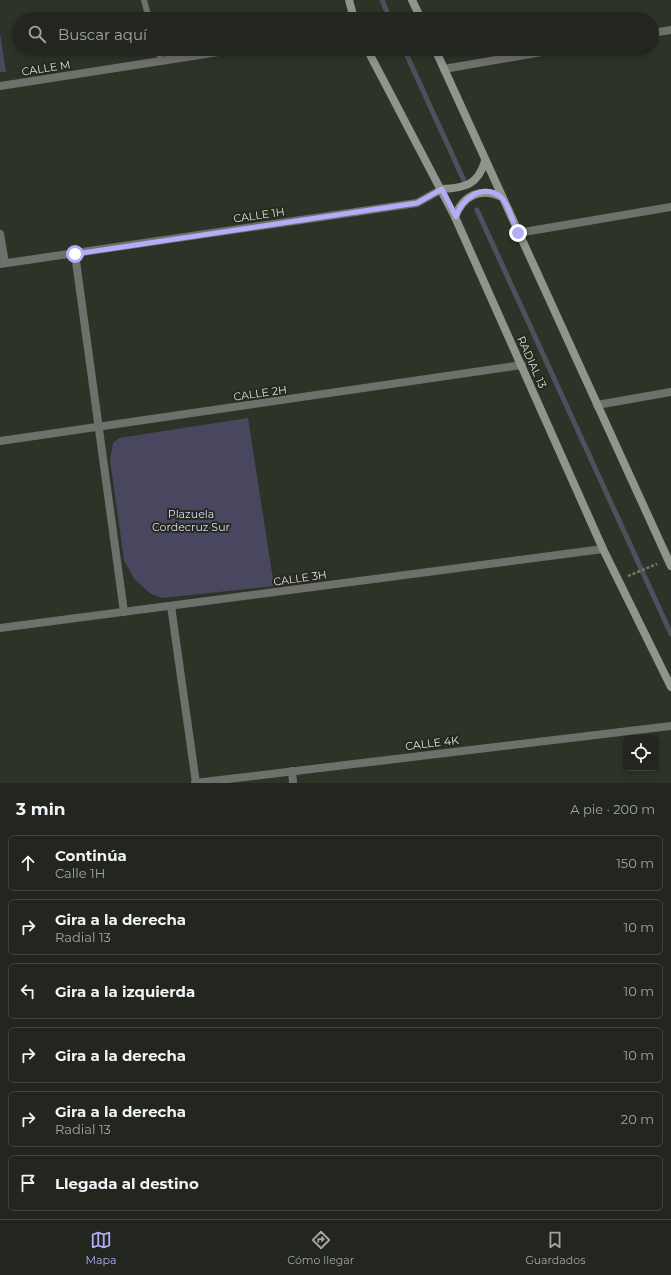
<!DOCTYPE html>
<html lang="es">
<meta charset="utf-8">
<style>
:root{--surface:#22261e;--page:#2a2e27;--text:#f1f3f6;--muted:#a2a5a4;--line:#3f433c;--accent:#b2adf9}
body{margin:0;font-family:Montserrat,sans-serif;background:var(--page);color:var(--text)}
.controls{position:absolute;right:12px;bottom:12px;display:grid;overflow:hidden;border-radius:6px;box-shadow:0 2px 6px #0003}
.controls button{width:36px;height:36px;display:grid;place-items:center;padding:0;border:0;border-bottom:1px solid var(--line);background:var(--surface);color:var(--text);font:20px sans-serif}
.stop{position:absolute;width:12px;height:12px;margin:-9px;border:3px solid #b2adf9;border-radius:50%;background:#fff}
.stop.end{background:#b2adf9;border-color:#fff;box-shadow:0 1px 4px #0008}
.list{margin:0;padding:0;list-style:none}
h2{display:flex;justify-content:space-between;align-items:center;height:52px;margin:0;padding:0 16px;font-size:17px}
h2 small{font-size:13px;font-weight:400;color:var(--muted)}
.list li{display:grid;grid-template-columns:26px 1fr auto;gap:12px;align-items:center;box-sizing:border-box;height:56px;margin:0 8px 8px;padding:0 8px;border:1px solid var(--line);border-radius:6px}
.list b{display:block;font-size:15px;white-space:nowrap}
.list p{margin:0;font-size:13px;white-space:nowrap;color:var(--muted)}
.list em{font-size:13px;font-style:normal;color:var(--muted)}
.icon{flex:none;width:22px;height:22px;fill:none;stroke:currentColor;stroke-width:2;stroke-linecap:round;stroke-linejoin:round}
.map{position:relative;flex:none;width:671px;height:783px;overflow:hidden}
.search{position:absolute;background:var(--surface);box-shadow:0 2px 6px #0003;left:12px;right:12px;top:12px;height:44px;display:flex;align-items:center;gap:10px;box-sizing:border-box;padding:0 14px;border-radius:22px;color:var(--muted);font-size:15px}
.sheet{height:436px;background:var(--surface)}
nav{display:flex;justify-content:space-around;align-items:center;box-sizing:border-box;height:56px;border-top:1px solid var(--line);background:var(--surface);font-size:11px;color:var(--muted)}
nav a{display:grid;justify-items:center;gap:2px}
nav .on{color:var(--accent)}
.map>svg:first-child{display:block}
.green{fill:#48475f}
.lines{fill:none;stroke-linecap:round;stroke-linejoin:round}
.stream{stroke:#504f5e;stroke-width:5}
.path{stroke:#757970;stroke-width:2.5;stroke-dasharray:3 2;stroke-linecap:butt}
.lane{stroke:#6e716b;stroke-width:6}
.street{stroke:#6e716b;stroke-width:8}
.secondary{stroke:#90948b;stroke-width:8}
.route{stroke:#b2adf9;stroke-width:5}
.labels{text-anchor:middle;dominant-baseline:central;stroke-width:4;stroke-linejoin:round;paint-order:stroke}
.street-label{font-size:11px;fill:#dde0d9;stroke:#25291e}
.park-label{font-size:11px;fill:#dbdafd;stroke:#25291e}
</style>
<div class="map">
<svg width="671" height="783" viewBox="0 0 671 783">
<rect width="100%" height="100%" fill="#2e3328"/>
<!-- green -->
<g class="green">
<polygon points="0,33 6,72 0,72"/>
<polygon points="248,418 274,586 163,598 151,594 134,579 124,560 110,460 113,443 119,438"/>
</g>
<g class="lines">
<!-- stream -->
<g class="stream">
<polyline points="382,0 390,19"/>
<polyline points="404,49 466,185"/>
<polyline points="477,210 671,634"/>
</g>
<!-- path -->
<polyline class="path" points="628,576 657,564"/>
<!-- lane -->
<g class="lane">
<polyline points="144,0 149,19"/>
<polyline points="158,49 161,61"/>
</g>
<!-- street -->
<g class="street">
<polyline points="652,33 671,30"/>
<polyline points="444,69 559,49"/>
<polyline points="0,86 238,49"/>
<polyline points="518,233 671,207"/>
<polyline points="0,234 5,263"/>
<polyline points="75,254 124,612"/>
<polyline points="0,264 417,203 442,189"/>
<polyline points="597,405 671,392"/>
<polyline points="0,441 522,365"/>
<polyline points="171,606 196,783"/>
<polyline points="0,628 603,549"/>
<polyline points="292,771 293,783"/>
<polyline points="195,783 671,726"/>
</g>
<!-- secondary -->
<g class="secondary">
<polyline points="349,0 354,19"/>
<polyline points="412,0 421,19"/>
<polyline points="367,49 455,217 603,549 671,687"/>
<polyline points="435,49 671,566"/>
<path d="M442,189C465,188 478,185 485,161"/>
<path d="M455,217C463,195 481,187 502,197"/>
</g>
</g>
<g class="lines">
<!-- route -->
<path class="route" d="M75,254L417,203L442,189L456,217C461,200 482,182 501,197C507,201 514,225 518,233"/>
</g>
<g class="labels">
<!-- street labels -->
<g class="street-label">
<text transform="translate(46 68) rotate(-9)">CALLE M</text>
<text transform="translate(259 215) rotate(-8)">CALLE 1H</text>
<text transform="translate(532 362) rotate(66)">RADIAL 13</text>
<text transform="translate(260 393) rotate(-8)">CALLE 2H</text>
<text transform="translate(300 578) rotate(-8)">CALLE 3H</text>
<text transform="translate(432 743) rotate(-7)">CALLE 4K</text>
</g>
<!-- park labels -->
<g class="park-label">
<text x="191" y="514">Plazuela<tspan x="191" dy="13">Cordecruz Sur</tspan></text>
</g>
</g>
</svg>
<div class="controls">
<button><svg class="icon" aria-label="locate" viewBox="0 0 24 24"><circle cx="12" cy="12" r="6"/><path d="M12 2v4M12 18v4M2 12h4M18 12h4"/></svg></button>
</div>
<div class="stop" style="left:75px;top:254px"></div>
<div class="stop end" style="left:518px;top:233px"></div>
<div class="search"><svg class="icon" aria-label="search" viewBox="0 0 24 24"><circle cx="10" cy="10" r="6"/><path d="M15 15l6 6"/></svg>Buscar aquí</div>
</div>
<section class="sheet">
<h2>3 min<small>A pie · 200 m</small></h2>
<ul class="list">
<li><svg class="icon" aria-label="ahead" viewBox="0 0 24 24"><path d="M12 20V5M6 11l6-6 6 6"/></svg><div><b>Continúa</b><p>Calle 1H</p></div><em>150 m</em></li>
<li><svg class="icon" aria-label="right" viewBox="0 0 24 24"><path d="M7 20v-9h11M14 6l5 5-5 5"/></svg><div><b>Gira a la derecha</b><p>Radial 13</p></div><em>10 m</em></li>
<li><svg class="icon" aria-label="left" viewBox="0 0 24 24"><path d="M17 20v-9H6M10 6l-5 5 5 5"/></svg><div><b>Gira a la izquierda</b></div><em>10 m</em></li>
<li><svg class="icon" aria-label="right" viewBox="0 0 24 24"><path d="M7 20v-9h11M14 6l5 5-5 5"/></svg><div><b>Gira a la derecha</b></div><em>10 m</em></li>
<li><svg class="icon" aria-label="right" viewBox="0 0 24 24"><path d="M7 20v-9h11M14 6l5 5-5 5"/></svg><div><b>Gira a la derecha</b><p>Radial 13</p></div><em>20 m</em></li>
<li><svg class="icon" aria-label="arrive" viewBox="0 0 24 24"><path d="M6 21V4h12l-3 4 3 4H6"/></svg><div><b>Llegada al destino</b></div></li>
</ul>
</section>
<nav>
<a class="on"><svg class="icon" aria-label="map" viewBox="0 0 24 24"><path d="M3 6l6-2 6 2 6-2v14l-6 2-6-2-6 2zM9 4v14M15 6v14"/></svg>Mapa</a>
<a><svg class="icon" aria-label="directions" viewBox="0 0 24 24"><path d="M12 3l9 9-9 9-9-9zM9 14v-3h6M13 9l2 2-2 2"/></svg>Cómo llegar</a>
<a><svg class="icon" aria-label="saved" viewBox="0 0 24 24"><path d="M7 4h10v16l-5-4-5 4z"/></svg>Guardados</a>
</nav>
